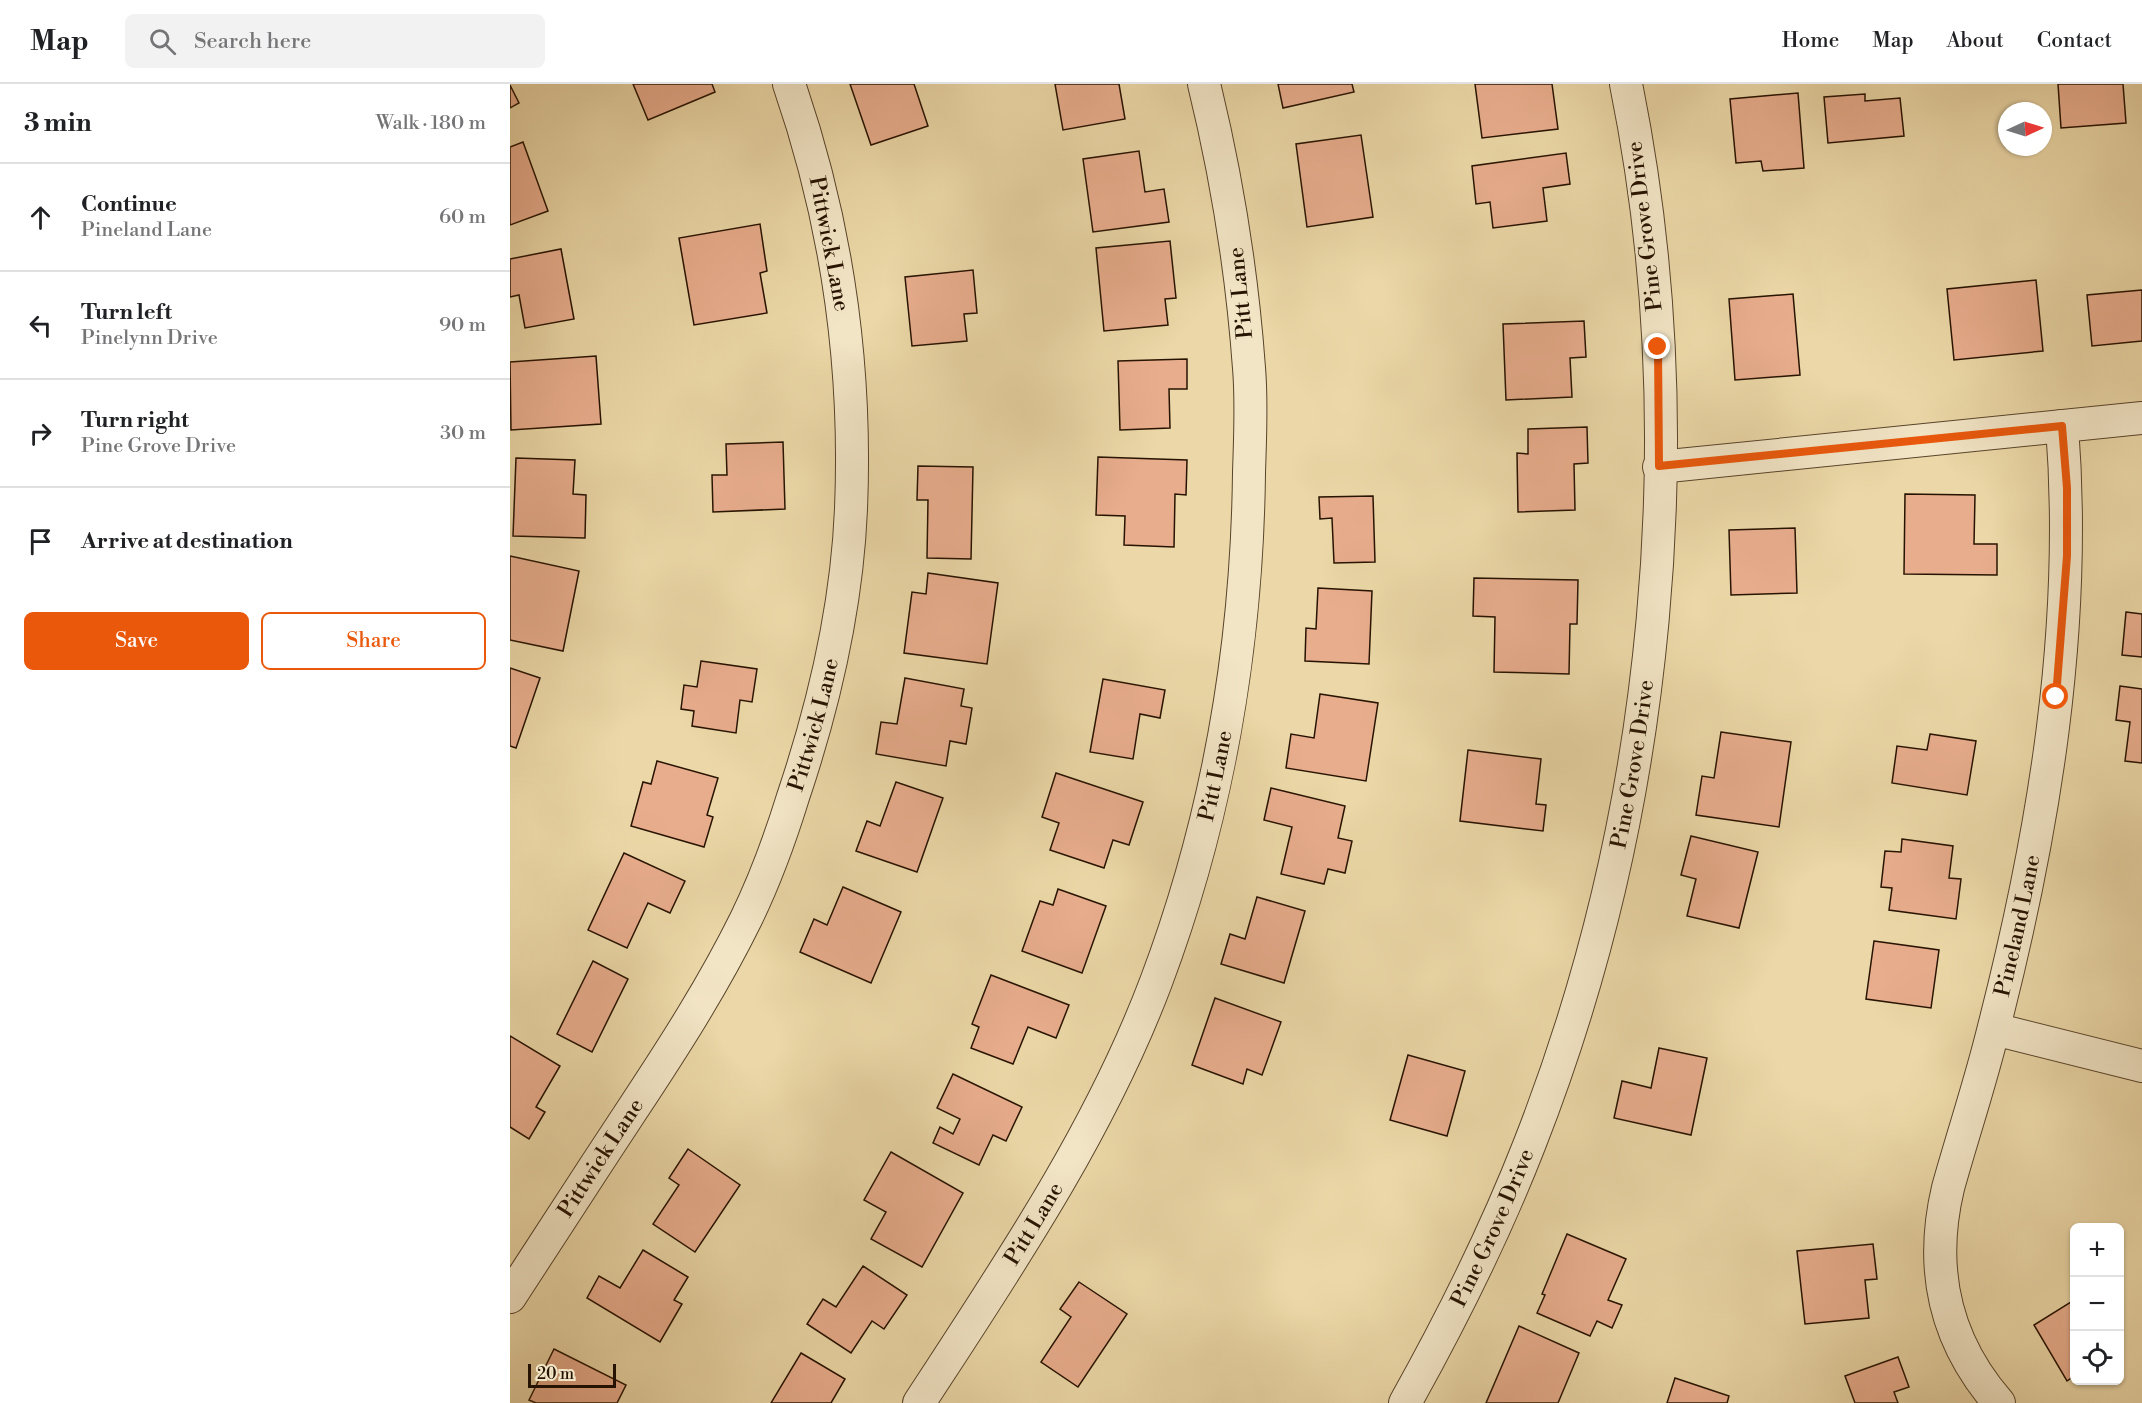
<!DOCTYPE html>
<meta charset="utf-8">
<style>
:root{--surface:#fff;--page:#f2f2f2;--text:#202124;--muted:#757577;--line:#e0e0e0;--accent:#ea580c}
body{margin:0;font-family:"Libre Bodoni",serif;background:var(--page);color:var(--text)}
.controls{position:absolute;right:18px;bottom:18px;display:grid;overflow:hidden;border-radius:9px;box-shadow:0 2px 4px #0004}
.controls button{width:54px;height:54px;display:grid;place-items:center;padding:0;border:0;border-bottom:2px solid var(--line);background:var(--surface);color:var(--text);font:30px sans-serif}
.compass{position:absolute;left:1488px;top:18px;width:54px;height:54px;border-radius:50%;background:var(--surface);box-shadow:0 2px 4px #0004;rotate:86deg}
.scale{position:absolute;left:18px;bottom:15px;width:88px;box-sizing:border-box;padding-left:6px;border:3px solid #271301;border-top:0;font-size:16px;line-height:21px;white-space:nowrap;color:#271301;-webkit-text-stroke:4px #f2e5c6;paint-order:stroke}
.stop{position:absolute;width:18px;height:18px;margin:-14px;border:4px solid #ea580c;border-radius:50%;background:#fff}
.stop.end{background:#ea580c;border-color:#fff;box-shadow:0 2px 6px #0008}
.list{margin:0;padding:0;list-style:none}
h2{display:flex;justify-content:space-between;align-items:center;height:78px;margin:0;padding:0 24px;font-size:26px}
h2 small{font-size:20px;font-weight:400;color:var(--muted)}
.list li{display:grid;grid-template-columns:39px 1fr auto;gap:18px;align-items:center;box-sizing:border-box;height:108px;padding:0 24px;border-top:2px solid var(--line)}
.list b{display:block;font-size:22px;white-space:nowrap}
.list p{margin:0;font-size:20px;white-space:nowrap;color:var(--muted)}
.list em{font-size:20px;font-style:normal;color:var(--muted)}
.actions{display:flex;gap:12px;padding:18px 24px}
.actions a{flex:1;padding:14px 0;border:2px solid var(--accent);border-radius:9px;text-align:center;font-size:21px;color:var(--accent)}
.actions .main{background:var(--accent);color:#fff}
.icon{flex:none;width:33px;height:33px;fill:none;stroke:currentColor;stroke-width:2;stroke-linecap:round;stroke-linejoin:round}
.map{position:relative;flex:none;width:1632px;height:1319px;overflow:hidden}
header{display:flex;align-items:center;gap:36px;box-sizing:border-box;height:84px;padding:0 30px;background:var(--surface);border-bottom:2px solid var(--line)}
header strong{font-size:28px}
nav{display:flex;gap:33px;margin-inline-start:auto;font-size:21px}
.search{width:420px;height:54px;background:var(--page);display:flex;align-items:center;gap:15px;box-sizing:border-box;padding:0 21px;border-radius:9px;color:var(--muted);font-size:22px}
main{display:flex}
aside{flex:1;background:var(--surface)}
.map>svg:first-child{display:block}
.building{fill:#e8ad8d;stroke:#271301;stroke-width:1.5}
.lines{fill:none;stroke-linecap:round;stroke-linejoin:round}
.minor-casing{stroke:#58442a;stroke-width:34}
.minor{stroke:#f2e5c6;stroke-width:32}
.route{stroke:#ea580c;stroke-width:8}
.labels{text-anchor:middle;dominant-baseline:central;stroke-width:4.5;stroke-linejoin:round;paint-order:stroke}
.street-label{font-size:22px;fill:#271301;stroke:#f2e5c6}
</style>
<header>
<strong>Map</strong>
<div class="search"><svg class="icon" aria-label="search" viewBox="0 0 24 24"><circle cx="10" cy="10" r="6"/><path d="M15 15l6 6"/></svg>Search here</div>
<nav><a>Home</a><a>Map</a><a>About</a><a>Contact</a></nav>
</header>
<main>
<aside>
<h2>3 min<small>Walk · 180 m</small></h2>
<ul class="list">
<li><svg class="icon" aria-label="ahead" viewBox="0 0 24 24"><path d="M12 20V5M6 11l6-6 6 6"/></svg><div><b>Continue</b><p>Pineland Lane</p></div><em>60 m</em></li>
<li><svg class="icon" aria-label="left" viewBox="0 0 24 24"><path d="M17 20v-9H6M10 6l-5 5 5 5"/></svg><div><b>Turn left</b><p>Pinelynn Drive</p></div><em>90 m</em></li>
<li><svg class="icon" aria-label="right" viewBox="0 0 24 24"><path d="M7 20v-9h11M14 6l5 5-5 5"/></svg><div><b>Turn right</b><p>Pine Grove Drive</p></div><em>30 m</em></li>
<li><svg class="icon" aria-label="arrive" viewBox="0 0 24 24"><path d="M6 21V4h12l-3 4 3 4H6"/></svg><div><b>Arrive at destination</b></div></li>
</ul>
<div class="actions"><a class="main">Save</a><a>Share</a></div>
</aside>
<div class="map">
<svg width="1632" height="1319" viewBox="0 0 1632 1319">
<rect width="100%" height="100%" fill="#ebd7a7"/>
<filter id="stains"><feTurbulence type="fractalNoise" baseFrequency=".00333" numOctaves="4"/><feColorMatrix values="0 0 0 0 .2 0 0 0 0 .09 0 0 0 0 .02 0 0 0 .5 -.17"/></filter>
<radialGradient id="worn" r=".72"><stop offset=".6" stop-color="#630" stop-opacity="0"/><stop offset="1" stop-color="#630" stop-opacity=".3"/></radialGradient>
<!-- building -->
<g class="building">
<polygon points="123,0 202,0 205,8 138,36"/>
<polygon points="340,0 404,0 418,42 361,61"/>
<polygon points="545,0 609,0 615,35 553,46"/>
<polygon points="768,0 842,0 844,8 773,24"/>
<polygon points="965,0 1042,0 1048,45 972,54"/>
<polygon points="1548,0 1613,0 1616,39 1551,44"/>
<polygon points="0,1 9,19 0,24"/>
<polygon points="1288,9 1294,84 1253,87 1251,77 1226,79 1220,15"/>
<polygon points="1355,10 1355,17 1390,14 1394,52 1318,59 1314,13"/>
<polygon points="851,51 863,133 797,143 786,60"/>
<polygon points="13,58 38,127 0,141 0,63"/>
<polygon points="629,67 635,108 654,105 659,138 583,148 573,75"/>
<polygon points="1056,69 1060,100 1033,104 1037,137 983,144 980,118 966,120 962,82"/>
<polygon points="250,140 257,187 250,189 257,229 184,241 169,154"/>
<polygon points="660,157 666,214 655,215 658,241 594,247 586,164"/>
<polygon points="51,165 64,235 15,244 9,211 0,213 0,175"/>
<polygon points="463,186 467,229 454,230 457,257 402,262 395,193"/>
<polygon points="1526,196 1533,267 1444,276 1437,205"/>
<polygon points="1632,206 1632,257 1582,262 1577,211"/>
<polygon points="1283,210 1290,291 1225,296 1219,215"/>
<polygon points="1074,237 1076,273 1060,274 1062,313 996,316 993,240"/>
<polygon points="86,272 91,340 1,346 0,278"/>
<polygon points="677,275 677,305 659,305 660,344 610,346 608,277"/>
<polygon points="1077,343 1078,379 1064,380 1065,426 1008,428 1007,369 1018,370 1018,345"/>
<polygon points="273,358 275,425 203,428 202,391 217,391 216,360"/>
<polygon points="588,373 677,376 676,411 665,410 664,463 614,461 615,432 586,431"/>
<polygon points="6,374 65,376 63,410 76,411 75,454 3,452"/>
<polygon points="408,382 463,383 461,475 417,474 418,416 407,416"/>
<polygon points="1395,410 1465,411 1464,460 1487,460 1487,491 1394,490"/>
<polygon points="863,412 865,478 824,479 822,434 810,435 809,413"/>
<polygon points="1285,444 1287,509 1221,511 1219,446"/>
<polygon points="0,472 69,487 53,567 0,556"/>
<polygon points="418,489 488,499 477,580 394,569 402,508 416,510"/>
<polygon points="964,494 1068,496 1067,540 1060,540 1059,590 984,588 985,533 963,532"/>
<polygon points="808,504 862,507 859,580 795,577 796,544 806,545"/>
<polygon points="1616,528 1632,530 1632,573 1612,571"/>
<polygon points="191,577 247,585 242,618 230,616 226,649 182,642 184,627 171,625 174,601 187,603"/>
<polygon points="0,584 30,594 6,664 0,662"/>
<polygon points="395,594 454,605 451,622 462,624 456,660 440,657 436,682 366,670 371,638 387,640"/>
<polygon points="593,595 655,606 650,634 630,630 623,675 580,668"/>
<polygon points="1610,602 1632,605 1632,679 1615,677 1620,638 1606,636"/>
<polygon points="810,610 868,619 856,697 776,684 781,650 804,654"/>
<polygon points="1211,648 1281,658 1269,743 1186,731 1192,692 1204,694"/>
<polygon points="1420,650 1466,657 1457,711 1382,699 1387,662 1417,666"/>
<polygon points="958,666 1031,675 1026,720 1036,721 1033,747 950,737"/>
<polygon points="147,677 208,694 197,731 203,733 194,763 121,742 133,698 141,700"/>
<polygon points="546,689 633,718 619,761 603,756 594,784 540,766 549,739 532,733"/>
<polygon points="386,698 433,714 407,788 346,767 357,737 370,742"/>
<polygon points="761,704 835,722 828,754 842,757 835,789 818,785 814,800 771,790 782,743 754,736"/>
<polygon points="1181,752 1248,768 1229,844 1177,832 1186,795 1171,791"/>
<polygon points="1392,755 1443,762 1439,794 1451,795 1446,835 1379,826 1382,804 1371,803 1375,767 1391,768"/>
<polygon points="114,769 175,797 160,829 138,819 117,864 78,846"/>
<polygon points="333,803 391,828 361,899 290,868 304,835 317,841"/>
<polygon points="548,805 596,822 572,889 512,867 530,817 543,821"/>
<polygon points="747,813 795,827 774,899 711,880 720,850 735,855"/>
<polygon points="1364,857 1429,866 1421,924 1356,915"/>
<polygon points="83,877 118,895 82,968 47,950"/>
<polygon points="481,891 559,921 546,954 518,943 503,980 461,964 469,943 462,940"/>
<polygon points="705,914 771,938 752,991 737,985 733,1000 682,981"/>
<polygon points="0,952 50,982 26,1023 35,1028 19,1055 0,1043"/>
<polygon points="1149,964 1197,974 1181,1051 1104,1034 1112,997 1141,1004"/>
<polygon points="898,971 955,987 937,1052 880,1036"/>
<polygon points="443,990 512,1023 496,1057 483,1051 469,1081 423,1059 430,1043 443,1050 450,1035 427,1024"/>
<polygon points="178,1065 230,1101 185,1168 143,1140 169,1101 159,1094"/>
<polygon points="381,1068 453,1109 412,1183 361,1155 376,1128 354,1116"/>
<polygon points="1057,1150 1116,1175 1098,1216 1112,1221 1102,1244 1087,1237 1080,1252 1027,1229 1035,1211 1032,1210"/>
<polygon points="1363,1160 1367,1195 1355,1196 1359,1234 1295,1240 1287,1167"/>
<polygon points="133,1166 178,1193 164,1216 172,1220 150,1258 77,1214 89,1192 110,1204"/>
<polygon points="353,1182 397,1211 374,1245 362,1237 341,1269 297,1240 313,1215 326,1223"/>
<polygon points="569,1198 617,1230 568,1303 531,1278 561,1233 550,1225"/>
<polygon points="1564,1216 1564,1292 1557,1297 1524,1241"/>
<polygon points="1009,1242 1069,1269 1048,1319 976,1319"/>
<polygon points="44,1265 116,1301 107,1319 26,1319 19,1316"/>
<polygon points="291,1269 335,1295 321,1319 261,1319"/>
<polygon points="1388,1273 1399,1303 1384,1308 1388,1319 1345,1319 1335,1292"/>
<polygon points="1165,1294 1219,1312 1217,1319 1157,1319"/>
</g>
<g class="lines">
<defs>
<g id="minor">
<polyline points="1149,383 1632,334"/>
<polyline points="1484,945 1632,982"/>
<path id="s1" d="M0,1213C41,1150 81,1088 122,1026C163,964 203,902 236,835C255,796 270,755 283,713C314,621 337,522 341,425C347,281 326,136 279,0"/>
<path id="s2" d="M409,1319C497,1184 589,1049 646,898C707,736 737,562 739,389C740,354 742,319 739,284C732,188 717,94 694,0"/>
<path id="s3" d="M895,1319C942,1235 985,1149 1020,1059C1149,730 1186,347 1116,0"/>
<path id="s4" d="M1489,1319C1434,1256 1419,1184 1438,1104C1453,1050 1471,997 1484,943C1534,748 1568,544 1552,342"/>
</g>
</defs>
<!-- minor casing -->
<use href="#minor" class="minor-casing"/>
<!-- minor -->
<use href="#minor" class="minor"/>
</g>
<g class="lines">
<!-- route -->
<polyline class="route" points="1148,263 1149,382 1552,342 1557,404 1557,472 1546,613"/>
</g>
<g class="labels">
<!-- street labels -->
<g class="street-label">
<text transform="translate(1135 142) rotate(-97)">Pine Grove Drive</text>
<text transform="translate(319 160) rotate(79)">Pittwick Lane</text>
<text transform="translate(731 209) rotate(-96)">Pitt Lane</text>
<text stroke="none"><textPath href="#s1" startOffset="652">Pittwick Lane</textPath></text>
<text stroke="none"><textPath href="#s3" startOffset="682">Pine Grove Drive</textPath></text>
<text stroke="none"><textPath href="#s2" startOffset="699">Pitt Lane</textPath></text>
<text stroke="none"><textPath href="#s4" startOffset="502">Pineland Lane</textPath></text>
<text stroke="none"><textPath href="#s1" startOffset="166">Pittwick Lane</textPath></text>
<text stroke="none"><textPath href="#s2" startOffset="213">Pitt Lane</textPath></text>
<text stroke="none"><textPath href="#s3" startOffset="196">Pine Grove Drive</textPath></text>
</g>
</g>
<rect width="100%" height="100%" filter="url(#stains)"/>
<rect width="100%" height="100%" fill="url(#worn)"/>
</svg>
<div class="controls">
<button>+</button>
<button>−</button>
<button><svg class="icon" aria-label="locate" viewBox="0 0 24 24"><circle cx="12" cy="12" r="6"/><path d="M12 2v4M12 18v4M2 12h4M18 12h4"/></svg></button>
</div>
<svg class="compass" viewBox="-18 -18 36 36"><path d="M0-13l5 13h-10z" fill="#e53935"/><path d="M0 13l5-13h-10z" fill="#757577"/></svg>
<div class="scale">20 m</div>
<div class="stop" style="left:1546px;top:613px"></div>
<div class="stop end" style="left:1148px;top:263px"></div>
</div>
</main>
